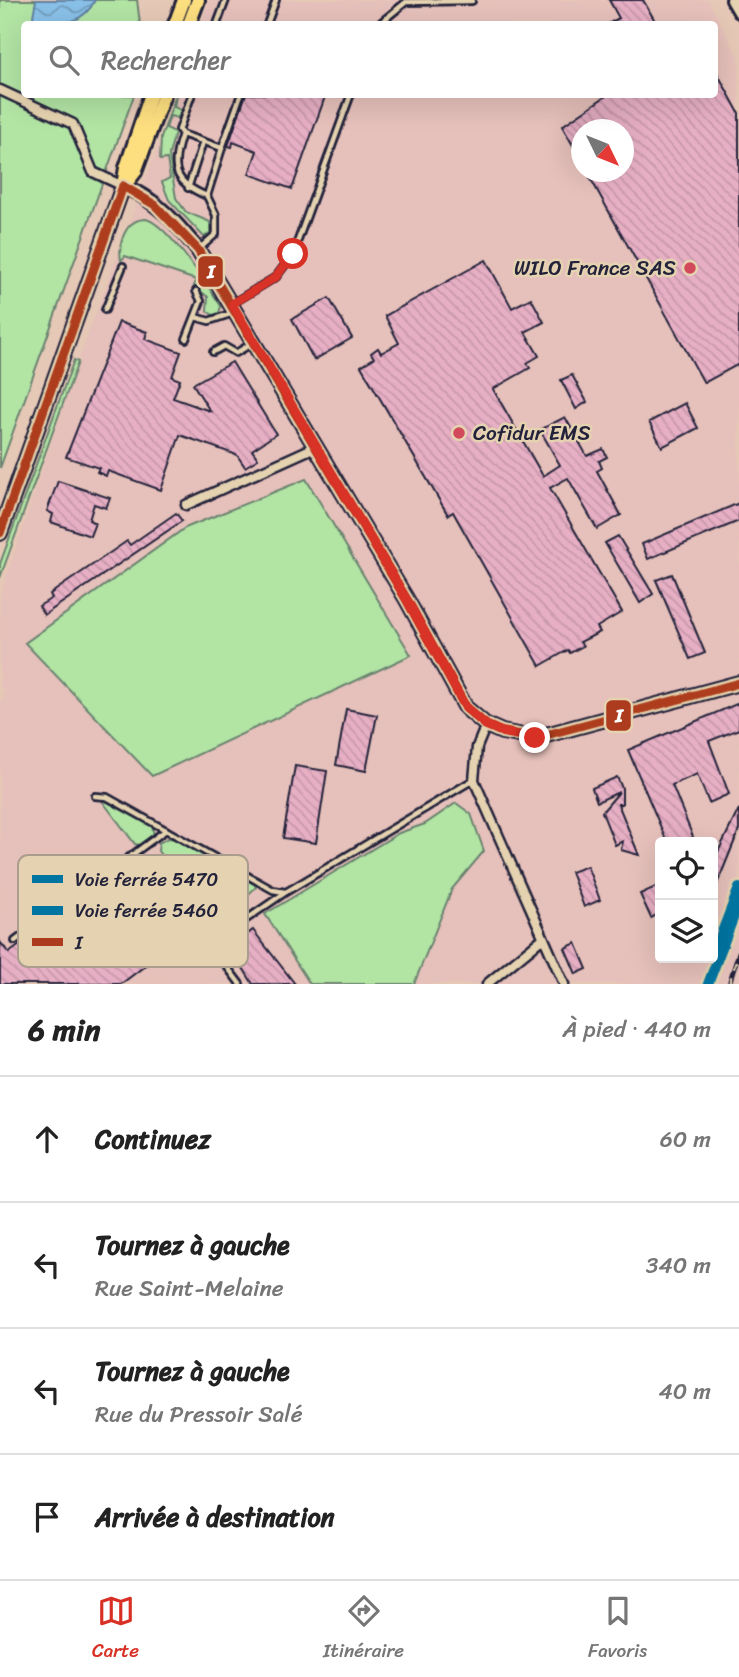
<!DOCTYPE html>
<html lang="fr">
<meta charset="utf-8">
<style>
:root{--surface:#fff;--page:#f6f6f6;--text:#222;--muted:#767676;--line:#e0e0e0;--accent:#d93025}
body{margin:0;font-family:Sriracha,sans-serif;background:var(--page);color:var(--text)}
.controls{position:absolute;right:21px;bottom:21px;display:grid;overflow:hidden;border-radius:7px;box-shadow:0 7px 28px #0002}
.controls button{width:63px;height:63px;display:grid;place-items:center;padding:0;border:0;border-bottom:2px solid var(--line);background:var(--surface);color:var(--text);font:35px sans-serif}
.compass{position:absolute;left:571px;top:119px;width:63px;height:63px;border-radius:50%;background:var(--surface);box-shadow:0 7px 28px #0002;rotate:133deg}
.stop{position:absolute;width:21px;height:21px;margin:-16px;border:5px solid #d93025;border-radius:50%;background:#fff}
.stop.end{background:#d93025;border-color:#fff;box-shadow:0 2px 7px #0008}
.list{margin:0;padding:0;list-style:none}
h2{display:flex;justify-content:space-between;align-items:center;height:91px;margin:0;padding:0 28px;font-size:30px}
h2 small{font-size:23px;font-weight:400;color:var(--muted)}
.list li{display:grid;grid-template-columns:46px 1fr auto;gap:21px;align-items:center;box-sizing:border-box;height:126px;padding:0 28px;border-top:2px solid var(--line)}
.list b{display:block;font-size:26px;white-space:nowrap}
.list p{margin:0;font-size:23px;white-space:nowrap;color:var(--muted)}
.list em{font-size:23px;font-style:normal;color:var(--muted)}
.icon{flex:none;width:38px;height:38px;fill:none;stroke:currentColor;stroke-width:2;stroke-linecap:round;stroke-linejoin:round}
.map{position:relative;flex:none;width:739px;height:984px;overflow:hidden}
.search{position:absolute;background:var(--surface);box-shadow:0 7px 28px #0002;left:21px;right:21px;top:21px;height:77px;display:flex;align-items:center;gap:18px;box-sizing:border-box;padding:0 24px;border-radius:7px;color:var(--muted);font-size:26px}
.sheet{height:595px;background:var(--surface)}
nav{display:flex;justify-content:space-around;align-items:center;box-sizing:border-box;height:98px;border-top:2px solid var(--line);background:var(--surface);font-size:19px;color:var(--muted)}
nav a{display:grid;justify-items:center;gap:4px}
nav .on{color:var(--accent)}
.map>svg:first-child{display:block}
.built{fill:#e6c0ba;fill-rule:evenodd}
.green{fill:#b2e4a4;stroke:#6a8370;stroke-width:2}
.water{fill:url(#water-waves);stroke:#6081a2;stroke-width:2}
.building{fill:url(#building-back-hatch);stroke:#22223b;stroke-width:2}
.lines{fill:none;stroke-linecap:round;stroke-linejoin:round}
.service-casing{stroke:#22223b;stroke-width:10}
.minor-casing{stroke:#22223b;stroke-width:13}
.tertiary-casing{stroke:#22223b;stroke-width:16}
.secondary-casing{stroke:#22223b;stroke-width:18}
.primary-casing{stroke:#22223b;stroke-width:18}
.service{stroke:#e5d2b0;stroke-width:4.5}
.minor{stroke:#e5d2b0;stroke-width:8}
.tertiary{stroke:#e5d2b0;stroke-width:10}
.secondary{stroke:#e5d2b0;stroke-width:12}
.primary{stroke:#fddf80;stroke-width:12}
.rail-casing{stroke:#22223b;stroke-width:5}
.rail{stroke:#e5d2b0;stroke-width:2.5;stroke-dasharray:8;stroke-linecap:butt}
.bus-1-casing{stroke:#e5d2b0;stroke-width:14}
.bus-1{stroke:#ad3c1e;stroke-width:9}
.rail-1-casing{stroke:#e5d2b0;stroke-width:16}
.rail-2-casing{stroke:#e5d2b0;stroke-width:16}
.rail-1{stroke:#0075a1;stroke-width:10}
.rail-2{stroke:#0075a1;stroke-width:10}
.route{stroke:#d93025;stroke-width:9}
.poi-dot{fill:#d1495b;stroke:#e5d2b0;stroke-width:2.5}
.labels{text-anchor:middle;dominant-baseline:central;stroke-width:5;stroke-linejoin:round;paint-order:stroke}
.poi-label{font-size:21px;fill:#22223b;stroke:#e5d2b0;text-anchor:end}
.key{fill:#e5d2b0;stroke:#aa9d8d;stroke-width:2}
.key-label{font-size:19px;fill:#22223b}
.line-badge{stroke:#e5d2b0;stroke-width:2.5}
.badge-label{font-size:19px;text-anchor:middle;font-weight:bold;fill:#fff}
</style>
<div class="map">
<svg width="739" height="984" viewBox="0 0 739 984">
<defs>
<pattern id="water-waves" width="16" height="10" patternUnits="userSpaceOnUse" patternTransform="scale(1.75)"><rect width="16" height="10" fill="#89c0e7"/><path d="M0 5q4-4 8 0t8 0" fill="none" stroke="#709cbc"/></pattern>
<pattern id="building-back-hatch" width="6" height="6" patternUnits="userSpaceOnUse" patternTransform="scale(1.75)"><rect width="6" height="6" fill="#e7afc4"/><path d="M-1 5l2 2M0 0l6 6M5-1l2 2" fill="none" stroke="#c696a9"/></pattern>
</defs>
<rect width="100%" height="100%" fill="#e6c8b6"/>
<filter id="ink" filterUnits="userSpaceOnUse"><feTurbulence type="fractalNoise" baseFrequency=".0143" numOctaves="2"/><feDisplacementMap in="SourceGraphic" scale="14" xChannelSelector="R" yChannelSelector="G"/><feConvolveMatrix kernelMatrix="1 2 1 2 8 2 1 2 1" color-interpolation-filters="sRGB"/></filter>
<g filter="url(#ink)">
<!-- built -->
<path class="built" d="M209,0H708L739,58V984H0V704L6,690L0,687V596L78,362L177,95L714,94V24H201ZM582,130H624V172H582ZM660,842H713V958H660Z"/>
<!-- green -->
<g class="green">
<polygon points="0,0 137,0 140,24 24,24 24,94 134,95 0,468"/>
<polygon points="176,95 174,107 181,110 178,118 170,116 166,128 175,132 169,155 176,198 186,212 210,222 210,233 204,237 169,200 162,182 170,178 167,159 160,160 161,138"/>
<path d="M146,219C166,223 208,286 221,306L219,313L213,315L207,311L208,297L194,286L196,280L125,256L121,261C118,243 125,219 146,219Z"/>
<polygon points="74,360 78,362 0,578 0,564"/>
<polygon points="306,479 411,655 152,776 25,643 185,528"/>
<polygon points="100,798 152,826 154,835 139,845 135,844"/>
<polygon points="456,803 471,814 484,851 452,889 414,984 310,984 265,914 399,833 425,824"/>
<polygon points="168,838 177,839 203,855 205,863 187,878 178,877 158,851 159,843"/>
<polygon points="219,867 229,869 254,883 256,887 235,907 212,921 192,896 192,889 205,874"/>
</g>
<!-- water -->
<path class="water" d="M36,0H95C83,25 61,24 37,24L33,16Z"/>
<!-- building -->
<g class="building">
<polygon points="609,0 643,0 655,21 650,24 608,24 619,18"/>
<polygon points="715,69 739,113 739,364 704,383 587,172 624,172 624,130 582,130 582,161 562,126 609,94 715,94"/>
<polygon points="246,94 326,94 292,189 249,174 257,151 233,142 232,147 228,146"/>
<polygon points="486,260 512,308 531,298 544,322 525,332 539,356 527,363 530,368 493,389 543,476 560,465 540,430 565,417 587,456 603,449 607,457 599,461 602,468 597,471 621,515 597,529 568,478 550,488 622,612 597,627 600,632 580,642 583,646 570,653 568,650 540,666 453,512 448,515 361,366 374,358 371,353 378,348 381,353 399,343 385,316"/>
<polygon points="329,298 352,338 314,360 292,319"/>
<polygon points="119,322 147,332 145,339 181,352 172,377 180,380 173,398 210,411 193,384 232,362 276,434 252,450 258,459 245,467 237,455 180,435 161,490 108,471 106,476 97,472 99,468 66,457"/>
<polygon points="572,375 587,402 576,409 561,380"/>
<polygon points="685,403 698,428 662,447 649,422"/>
<polygon points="58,481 110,498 106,508 94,504 89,520 95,523 90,536 51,522 53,514 47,511"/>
<polygon points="739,503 739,521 648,559 642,544"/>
<polygon points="176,513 182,521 44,615 39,606 52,598 50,594 127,541 130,545"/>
<polygon points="618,536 653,594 640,603 605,543"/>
<polygon points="672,574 705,653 690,659 656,580"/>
<polygon points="739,703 739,729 709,741 729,794 709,803 697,774 672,785 695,842 667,842 628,750"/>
<polygon points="346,709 377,715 366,771 336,765"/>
<polygon points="295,766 327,771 316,843 283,838"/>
<polygon points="617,777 622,788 622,804 618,804 639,855 621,850 623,841 615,845 602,812 619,792 597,802 592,788"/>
<polygon points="739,809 739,830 713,894 713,862"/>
<polygon points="587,866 600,900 584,907 571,872"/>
<polygon points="660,885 660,913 651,918 640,894"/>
<polygon points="102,899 150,962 121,984 0,984 0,942 9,953 66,911 73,920"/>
<polygon points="253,930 295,984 253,984 230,947"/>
<polygon points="576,943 587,969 576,974 565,948"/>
</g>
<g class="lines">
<defs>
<g id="service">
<polyline points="217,24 226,0"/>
<polyline points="267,24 276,0"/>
<polyline points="379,24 406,2 472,1"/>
<path d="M192,94L179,130L182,134C171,167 172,182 207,196"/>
<polyline points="182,134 222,148 207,196 216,215 216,234 199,249"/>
<polyline points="222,148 241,94"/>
<polyline points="188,188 203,142"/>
<polyline points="233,303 276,277 293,254 351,94"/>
<polyline points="105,310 123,266"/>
<polyline points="195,317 209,321 233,313"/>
<polyline points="186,339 201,301 196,291"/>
<polyline points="213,352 224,346 236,353 251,344"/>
<polyline points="95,796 107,797 273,890 285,892"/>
<polyline points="15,941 166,830"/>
<polyline points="240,984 225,964 225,934 286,892 473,780"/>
</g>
<g id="minor">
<polyline points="0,90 73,124 93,172 123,186"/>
<polyline points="186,505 315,447"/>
<polyline points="486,725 477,747 474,780 564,984"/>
<polyline points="487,984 543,938"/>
</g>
<polyline id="tertiary" points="732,0 739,12"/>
<path id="secondary" d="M123,186C155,198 177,224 198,250L407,600L466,708L486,725L502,732L535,738L739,683"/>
<g id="primary">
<polyline points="175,24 184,0"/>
<polyline points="189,24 198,0"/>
<polyline points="124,186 135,172 164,94"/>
<polyline points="0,533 123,186 126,168 151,94"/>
</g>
</defs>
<!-- service casing -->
<use href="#service" class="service-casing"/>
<!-- minor casing -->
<use href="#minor" class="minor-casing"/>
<!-- tertiary casing -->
<use href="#tertiary" class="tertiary-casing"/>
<!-- secondary casing -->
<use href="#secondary" class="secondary-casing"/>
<!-- primary casing -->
<use href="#primary" class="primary-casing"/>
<!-- service -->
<use href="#service" class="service"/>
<!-- minor -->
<use href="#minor" class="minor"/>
<!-- tertiary -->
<use href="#tertiary" class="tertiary"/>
<!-- secondary -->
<use href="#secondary" class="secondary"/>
<!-- primary -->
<use href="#primary" class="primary"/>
<defs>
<polyline id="rail" points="729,984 739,952"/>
</defs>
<!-- rail casing -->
<use href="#rail" class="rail-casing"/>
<!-- rail -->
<use href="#rail" class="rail"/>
<defs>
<g id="bus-1">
<polyline points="123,186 155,205 198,250 407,600 466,708 486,725 502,732 535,738 739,683"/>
<polyline points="0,533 123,186"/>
</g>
</defs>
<!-- bus-1 casing -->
<use href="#bus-1" class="bus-1-casing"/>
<!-- bus-1 -->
<use href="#bus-1" class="bus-1"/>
<defs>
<polyline id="rail-1" points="713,955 739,888"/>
<polyline id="rail-2" points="708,984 739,903"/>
</defs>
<!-- rail-1 casing -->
<use href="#rail-1" class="rail-1-casing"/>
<!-- rail-2 casing -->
<use href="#rail-2" class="rail-2-casing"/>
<!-- rail-1 -->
<use href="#rail-1" class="rail-1"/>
<!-- rail-2 -->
<use href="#rail-2" class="rail-2"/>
</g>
</g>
<g class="lines" filter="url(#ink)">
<!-- route -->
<polyline class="route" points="293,254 276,277 232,304 407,600 466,708 486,725 502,732 535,738"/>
</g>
<!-- markers -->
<g class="poi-dot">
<circle cx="690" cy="268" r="7"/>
<circle cx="459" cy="433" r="7"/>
</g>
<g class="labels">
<!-- poi labels -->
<g class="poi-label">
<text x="676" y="268">WILO France SAS</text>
<text x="473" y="433" text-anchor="start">Cofidur EMS</text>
</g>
</g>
<!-- legend -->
<rect x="18" y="855" width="230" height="112" rx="10" class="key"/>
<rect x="32" y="875" width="31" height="8" fill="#0075a1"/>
<rect x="32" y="906" width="31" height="9" fill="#0075a1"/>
<rect x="32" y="938" width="31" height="8" fill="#ad3c1e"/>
<g class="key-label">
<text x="75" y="886">Voie ferrée 5470</text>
<text x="75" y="917">Voie ferrée 5460</text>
<text x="75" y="949">I</text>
</g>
<g class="line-badge">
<rect x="197" y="255" width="27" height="33" rx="7" fill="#ad3c1e"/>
<rect x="605" y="699" width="27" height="33" rx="7" fill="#ad3c1e"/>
</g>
<g class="badge-label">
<text x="211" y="278">I</text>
<text x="619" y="722">I</text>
</g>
</svg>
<div class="controls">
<button><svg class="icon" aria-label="locate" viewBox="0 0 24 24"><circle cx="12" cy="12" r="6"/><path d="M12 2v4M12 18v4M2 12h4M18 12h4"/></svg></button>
<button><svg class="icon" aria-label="layers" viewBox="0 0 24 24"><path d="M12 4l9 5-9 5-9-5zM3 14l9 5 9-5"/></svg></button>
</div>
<svg class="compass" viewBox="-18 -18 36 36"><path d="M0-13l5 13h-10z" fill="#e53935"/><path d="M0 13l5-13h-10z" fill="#767676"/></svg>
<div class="stop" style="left:293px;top:254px"></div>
<div class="stop end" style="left:535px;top:738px"></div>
<div class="search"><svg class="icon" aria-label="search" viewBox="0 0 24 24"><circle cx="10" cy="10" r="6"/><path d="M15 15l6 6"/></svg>Rechercher</div>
</div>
<section class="sheet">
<h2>6 min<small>À pied · 440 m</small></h2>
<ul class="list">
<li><svg class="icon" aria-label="ahead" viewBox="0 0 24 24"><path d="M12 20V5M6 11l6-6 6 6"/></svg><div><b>Continuez</b></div><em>60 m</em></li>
<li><svg class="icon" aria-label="left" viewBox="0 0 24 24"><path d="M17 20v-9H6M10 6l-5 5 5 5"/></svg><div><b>Tournez à gauche</b><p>Rue Saint-Melaine</p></div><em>340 m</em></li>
<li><svg class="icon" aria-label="left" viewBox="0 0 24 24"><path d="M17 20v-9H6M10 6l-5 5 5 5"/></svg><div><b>Tournez à gauche</b><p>Rue du Pressoir Salé</p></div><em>40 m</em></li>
<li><svg class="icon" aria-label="arrive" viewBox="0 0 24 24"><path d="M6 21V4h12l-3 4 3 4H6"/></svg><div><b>Arrivée à destination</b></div></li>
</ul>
</section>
<nav>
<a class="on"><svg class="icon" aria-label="map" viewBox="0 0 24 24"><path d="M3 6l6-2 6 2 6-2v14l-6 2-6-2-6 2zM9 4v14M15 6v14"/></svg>Carte</a>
<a><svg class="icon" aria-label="directions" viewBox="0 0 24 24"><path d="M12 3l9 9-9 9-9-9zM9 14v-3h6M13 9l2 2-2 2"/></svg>Itinéraire</a>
<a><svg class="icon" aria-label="saved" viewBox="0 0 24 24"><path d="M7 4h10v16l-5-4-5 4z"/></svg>Favoris</a>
</nav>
